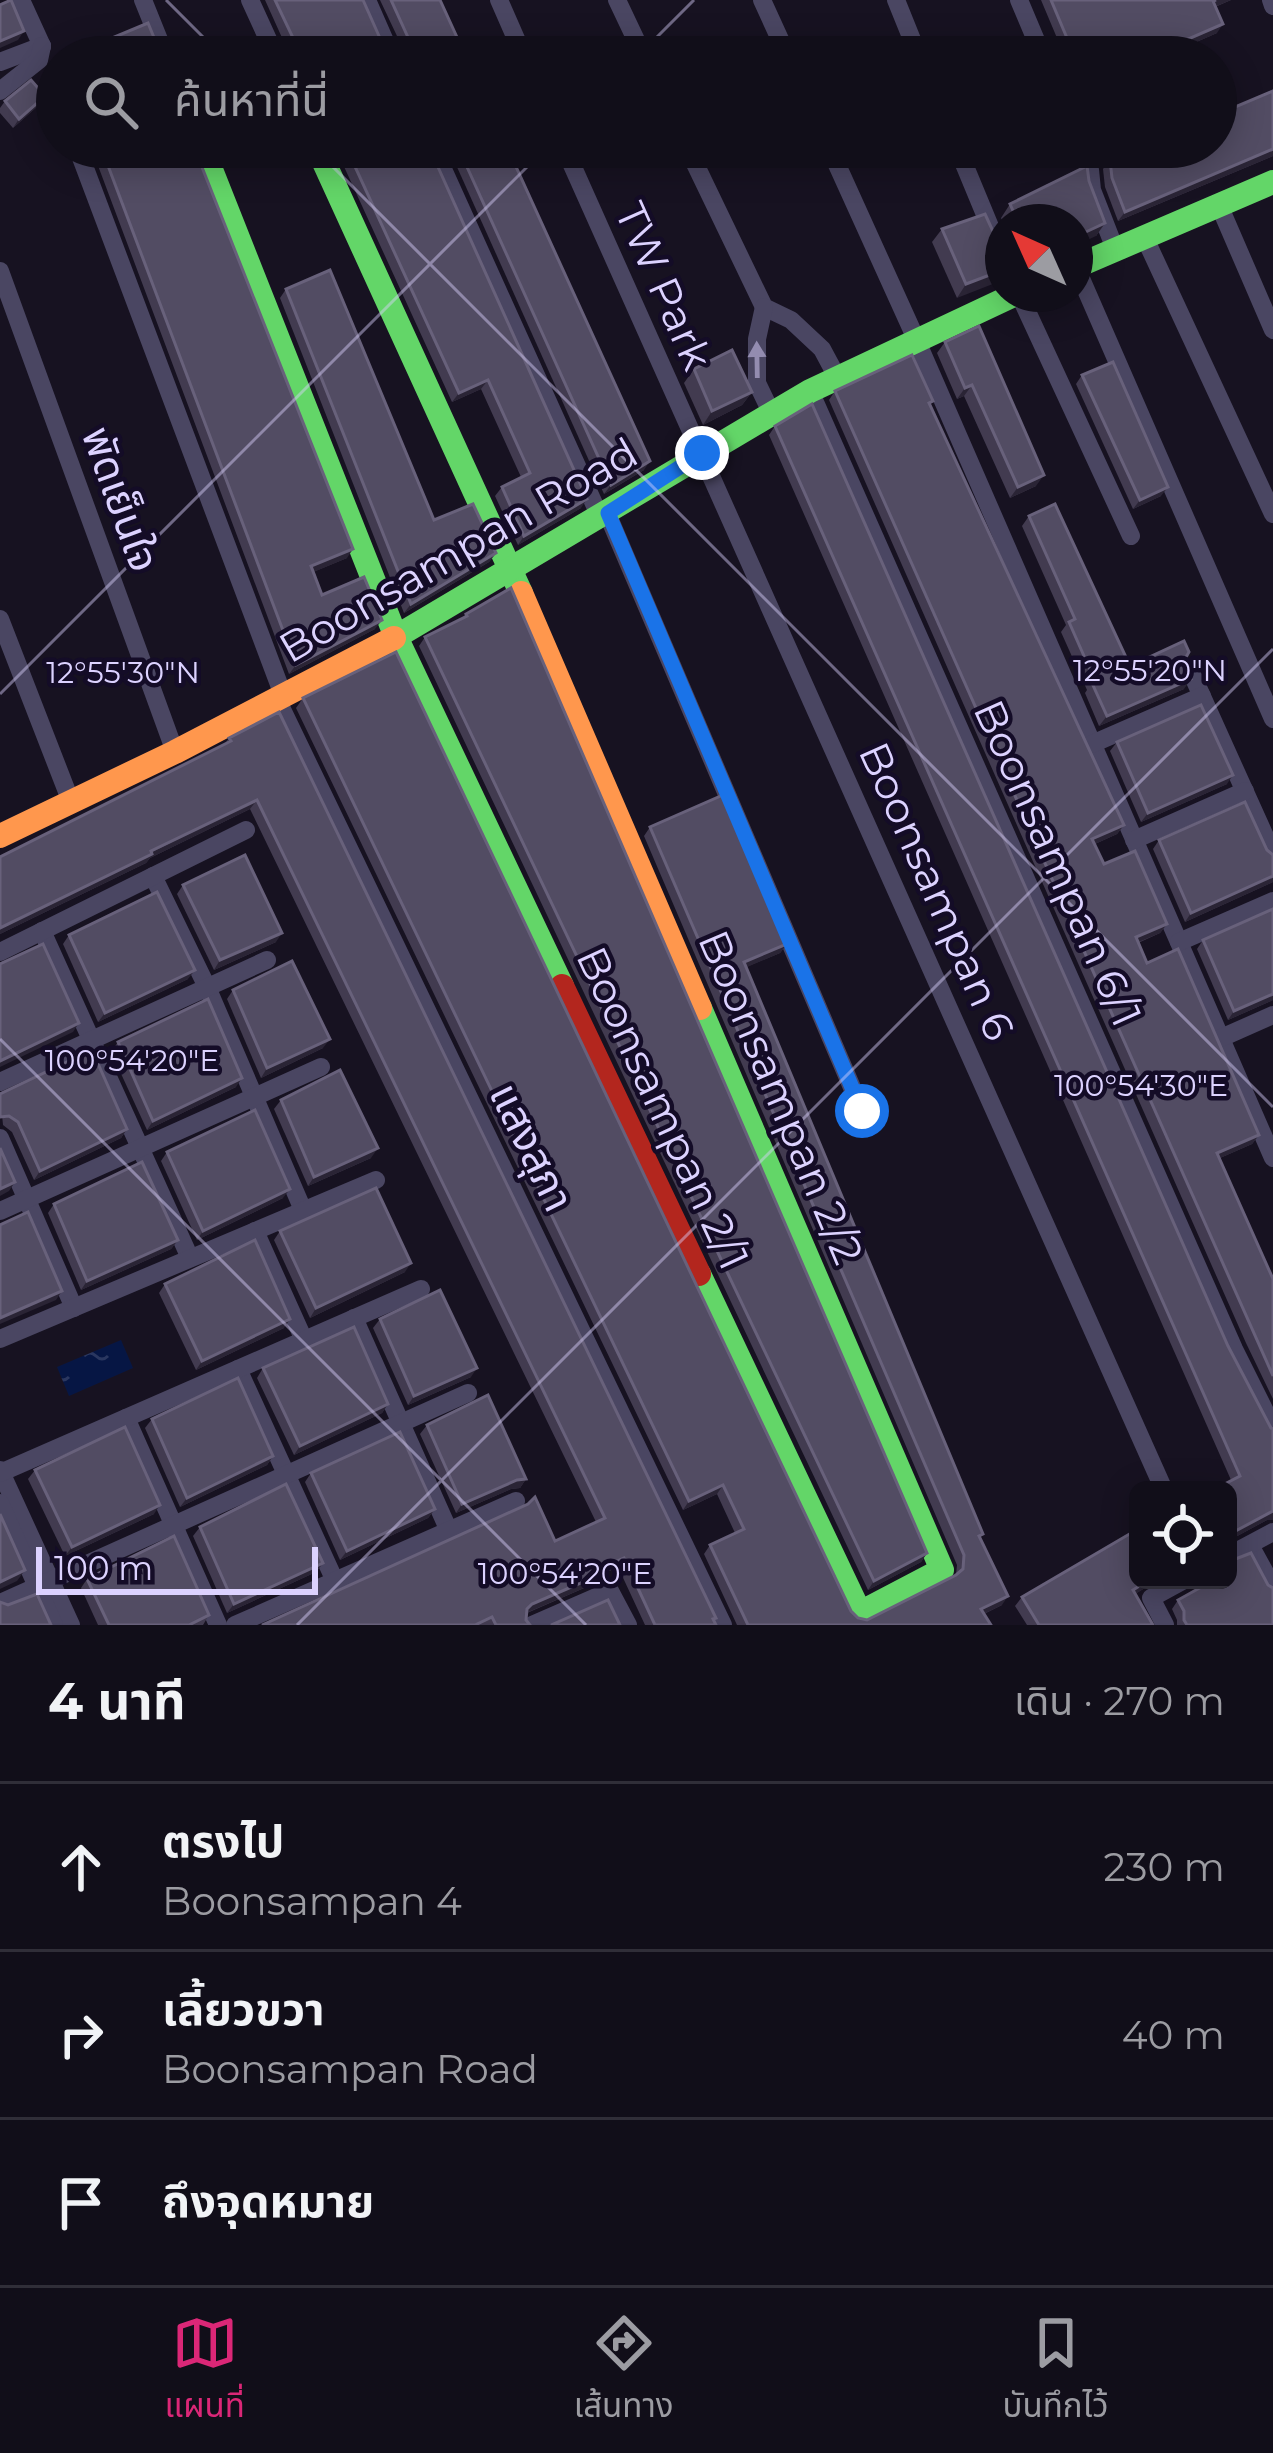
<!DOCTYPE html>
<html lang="th">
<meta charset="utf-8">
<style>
:root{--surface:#110e19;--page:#1e1c26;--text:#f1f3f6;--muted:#9c9ca2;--line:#302e38;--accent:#db2777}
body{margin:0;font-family:Montserrat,"Noto Sans Thai",sans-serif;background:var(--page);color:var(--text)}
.controls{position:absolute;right:36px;bottom:36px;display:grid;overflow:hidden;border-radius:18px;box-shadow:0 6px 30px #0003}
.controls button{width:108px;height:108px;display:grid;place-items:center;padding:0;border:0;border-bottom:3px solid var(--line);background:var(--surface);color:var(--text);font:60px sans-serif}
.compass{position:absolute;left:985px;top:204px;width:108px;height:108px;border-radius:50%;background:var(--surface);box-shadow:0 6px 30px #0003;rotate:315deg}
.scale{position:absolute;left:36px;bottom:30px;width:282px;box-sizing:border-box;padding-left:12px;border:6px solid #dcd2ff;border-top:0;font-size:33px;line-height:42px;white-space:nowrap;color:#dcd2ff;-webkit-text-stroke:9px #140c27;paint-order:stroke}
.stop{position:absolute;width:36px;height:36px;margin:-27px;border:9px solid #1a73e8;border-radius:50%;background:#fff}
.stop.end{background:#1a73e8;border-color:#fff;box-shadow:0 3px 12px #0008}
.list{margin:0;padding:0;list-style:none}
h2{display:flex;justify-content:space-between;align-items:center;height:156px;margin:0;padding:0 48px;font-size:51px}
h2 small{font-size:39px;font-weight:400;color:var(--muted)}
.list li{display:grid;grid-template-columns:78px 1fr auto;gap:36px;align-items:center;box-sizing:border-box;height:168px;padding:0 48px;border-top:3px solid var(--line)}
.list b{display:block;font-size:45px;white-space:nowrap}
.list p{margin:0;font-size:39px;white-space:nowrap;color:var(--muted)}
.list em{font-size:39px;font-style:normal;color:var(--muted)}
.icon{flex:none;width:66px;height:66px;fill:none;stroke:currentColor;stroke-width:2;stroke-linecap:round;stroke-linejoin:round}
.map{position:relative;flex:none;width:1273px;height:1625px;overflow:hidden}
.search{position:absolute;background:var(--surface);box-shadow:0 6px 30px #0003;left:36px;right:36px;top:36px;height:132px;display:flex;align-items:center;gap:30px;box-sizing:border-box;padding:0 42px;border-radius:66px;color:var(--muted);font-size:45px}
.sheet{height:660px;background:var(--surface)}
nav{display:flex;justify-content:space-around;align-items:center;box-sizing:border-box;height:168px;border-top:3px solid var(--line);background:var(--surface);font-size:33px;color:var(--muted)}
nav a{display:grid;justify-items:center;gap:6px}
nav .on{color:var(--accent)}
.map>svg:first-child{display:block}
.water{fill:url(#water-ripples)}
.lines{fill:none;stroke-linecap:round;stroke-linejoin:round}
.street{stroke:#4a4662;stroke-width:18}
.fast{stroke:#63d668;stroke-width:24}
.slow{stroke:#ff974d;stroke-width:24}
.jam{stroke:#b3261e;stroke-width:24}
.wall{fill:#423b50}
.shaded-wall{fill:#2a2435}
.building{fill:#524c63;stroke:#68617b;stroke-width:3}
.oneway{fill:#938cb0}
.route{stroke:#1a73e8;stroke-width:15}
.ticks{fill:none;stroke:#dcd2ff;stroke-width:3;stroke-opacity:0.45}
.labels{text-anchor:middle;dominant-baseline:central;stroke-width:9;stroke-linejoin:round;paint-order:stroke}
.street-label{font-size:42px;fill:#dcd2ff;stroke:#140c27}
.ticks-label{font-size:30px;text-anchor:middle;fill:#dcd2ff;stroke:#140c27;stroke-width:9;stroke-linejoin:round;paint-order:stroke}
</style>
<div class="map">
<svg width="1273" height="1625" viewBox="0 0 1273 1625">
<defs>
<pattern id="water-ripples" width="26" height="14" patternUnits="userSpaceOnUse" patternTransform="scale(3)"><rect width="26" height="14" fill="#061644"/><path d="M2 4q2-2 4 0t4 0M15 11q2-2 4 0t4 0" fill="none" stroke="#2a3760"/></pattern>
</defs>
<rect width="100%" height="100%" fill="#171221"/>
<!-- water -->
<polygon class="water" points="121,1340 133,1368 69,1396 57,1367"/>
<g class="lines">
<!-- street -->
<g class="street">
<polyline points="21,0 42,46"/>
<polyline points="143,0 166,57"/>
<polyline points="250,0 276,57"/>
<polyline points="367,0 392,57"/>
<polyline points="499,0 524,57"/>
<polyline points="617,0 644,57"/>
<polyline points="762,0 788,57"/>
<polyline points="896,0 919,57"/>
<polyline points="1019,0 1043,57"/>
<polyline points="1271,0 1273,6"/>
<polyline points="0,62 42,46"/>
<polyline points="0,91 39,60 42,46"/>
<polyline points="77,147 283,695"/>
<polyline points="433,147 600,517"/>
<polyline points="564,147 1164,1490"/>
<polyline points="687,147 764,307 791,320 822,349 837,377"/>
<polyline points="829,147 916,339 1273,1158"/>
<polyline points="957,147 1003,258"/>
<polyline points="1080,147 1090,170 1092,190 1115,249"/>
<polyline points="1219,205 1273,330"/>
<polyline points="1144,236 1273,514"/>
<polyline points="1076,267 1273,719"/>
<polyline points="0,271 175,752"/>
<polyline points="1019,294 1131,536"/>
<polyline points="764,307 757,339 757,383 771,412"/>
<polyline points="810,391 1234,1349 1273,1427"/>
<polyline points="607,513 862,1111"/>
<polyline points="0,619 71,802"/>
<polyline points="1191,672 1273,854"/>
<polyline points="277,699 723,1625"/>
<polyline points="1092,744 1202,696"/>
<polyline points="1134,840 1245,791"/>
<polyline points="153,876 207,987 303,1210"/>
<polyline points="42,931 190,1258"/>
<polyline points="1179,942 1273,901"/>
<polyline points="0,952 246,830"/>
<polyline points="1221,1038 1273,1015"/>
<polyline points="0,1082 267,960"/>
<polyline points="0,1138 74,1308"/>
<polyline points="0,1211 321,1067"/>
<polyline points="255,1231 304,1340"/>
<polyline points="354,1318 449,1531"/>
<polyline points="0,1339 376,1180"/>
<polyline points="238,1369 335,1581"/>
<polyline points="126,1418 218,1625"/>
<polyline points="0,1470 71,1625"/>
<polyline points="0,1473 421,1289"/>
<polyline points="0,1503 54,1625"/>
<polyline points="1250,1545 1273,1587"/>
<polyline points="1228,1556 1273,1532"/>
<polyline points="0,1603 468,1393"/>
<polyline points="235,1625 516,1501"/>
<polyline points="532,1625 610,1591 628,1625"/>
<polyline points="1165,1625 1151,1598 1184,1580"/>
</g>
<!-- fast -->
<g class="fast">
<polyline points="202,147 396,637 562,986"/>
<polyline points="317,147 521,593"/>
<polyline points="1075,267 1273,182"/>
<polyline points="394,638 810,391 1016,294"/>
<polyline points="699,1274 860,1613 942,1570 700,1008"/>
</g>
<!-- slow -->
<g class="slow">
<polyline points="521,593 700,1008"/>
<polyline points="0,836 175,752 394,638"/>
</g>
<!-- jam -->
<polyline class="jam" points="562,986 699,1274"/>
</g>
<!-- wall -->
<g class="wall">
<polygon points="265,0 363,0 387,54 390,57 288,57 288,51"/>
<polygon points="380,0 440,0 466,57 404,57 405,53"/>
<polygon points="1041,0 1231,0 1215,7 1217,33 1162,57 1065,57"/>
<polygon points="107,40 162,57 104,57 101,49"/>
<polygon points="1273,91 1273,156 1118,221 1105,187 1103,169 1110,160"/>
<polygon points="45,96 39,105 13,128 0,113 0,108 5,101"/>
<polygon points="91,147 194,147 347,558 313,572 322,595 375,629 289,674"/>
<polygon points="335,147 429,147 581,508 518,545 495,496 502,487 521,477 481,389 452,402"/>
<polygon points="448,147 507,147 644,470 604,494"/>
<polygon points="1089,181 1105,223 1096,236 1075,222 1003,223 1001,218 1010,204 1045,188 1047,184"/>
<polygon points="942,229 1003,253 957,298 932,242"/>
<polygon points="286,289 434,520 496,553 489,562 404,613 280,298"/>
<polygon points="945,342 1036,486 1010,498 964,396 957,399 937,353"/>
<polygon points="694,369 752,392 742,405 703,425 684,383"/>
<polygon points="1082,375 1161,496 1133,509 1076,384"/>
<polygon points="835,391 933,401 930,405 1124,825 1117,834 1095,844 1104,864 1167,924 1160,933 1138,943 1147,963 1259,1135 1252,1144 1220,1158 1273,1279 1273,1399 1246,1343 829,400"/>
<polygon points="775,426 1228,1346 1271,1428 1267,1520 1228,1541 1228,1490 1231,1480 769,435"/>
<polygon points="1029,516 1130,666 1185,659 1184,689 1099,726 1085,693 1087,690 1061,632 1066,625 1022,526"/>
<polygon points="466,614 927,1553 921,1562 868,1590 419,646 425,637 462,619"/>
<polygon points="303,698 851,1611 858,1618 867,1620 956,1575 957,1565 644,836 650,827 787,944 780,953 746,967 983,1534 980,1538 1002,1605 984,1614 991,1625 737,1625 704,1554 710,1545 735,1533 717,1494 683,1510 296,708"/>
<polygon points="229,738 714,1620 716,1625 645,1625 618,1567 596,1577 591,1585 527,1613 526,1620 530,1625 262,1625 555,1541 596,1522 250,809 150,858 146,863 0,934 0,857 224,745"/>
<polygon points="1117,742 1227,784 1141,822 1110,751"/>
<polygon points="1159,840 1267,850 1273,855 1273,882 1185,922 1153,849"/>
<polygon points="183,885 276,942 214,970 177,894"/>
<polygon points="69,935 188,979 98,1022 63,944"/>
<polygon points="1203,940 1273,1000 1228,1020 1197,949"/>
<polygon points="233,990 323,1048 261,1078 227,999"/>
<polygon points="118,1042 236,1087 147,1130 111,1052"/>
<polygon points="0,1094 127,1129 121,1138 34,1180 12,1132 3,1125"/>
<polygon points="281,1100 371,1158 308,1186 274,1109"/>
<polygon points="167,1152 283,1198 197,1240 161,1161"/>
<polygon points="54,1204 178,1240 171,1249 81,1290 48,1213"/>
<polygon points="280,1231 405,1272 310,1318 274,1240"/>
<polygon points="165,1284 284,1328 196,1370 159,1293"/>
<polygon points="380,1319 471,1377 408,1405 373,1328"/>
<polygon points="263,1368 388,1404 382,1413 294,1455 257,1378"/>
<polygon points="152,1419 273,1456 267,1465 180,1507 145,1428"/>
<polygon points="427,1425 526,1479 520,1488 511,1489 456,1513 420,1434"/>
<polygon points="35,1470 154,1514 65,1556 28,1479"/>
<polygon points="311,1473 435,1509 428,1518 340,1560 305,1482"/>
<polygon points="200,1527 323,1563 316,1572 227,1613 193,1536"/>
<polygon points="1061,1575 1158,1580 1135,1594 1153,1625 1027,1625 1015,1606 1022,1597"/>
<polygon points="87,1579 209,1615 203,1625 98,1625 81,1588"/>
<polygon points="1202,1580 1228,1580 1268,1585 1273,1625 1177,1625 1177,1620 1172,1609 1178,1600 1205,1585"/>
</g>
<!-- shaded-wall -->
<g class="shaded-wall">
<polygon points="1216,0 1231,0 1207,10"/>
<polygon points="1223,24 1217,33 1162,57 1147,57"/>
<polygon points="24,31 18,40 0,48 0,41"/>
<polygon points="45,96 39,105 13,128 19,119"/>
<polygon points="1273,149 1273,156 1118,221 1125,212"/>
<polygon points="1105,223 1096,236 1075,246 1075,237"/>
<polygon points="1003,270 1003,280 957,298 966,284"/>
<polygon points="488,380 481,389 452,402 459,393"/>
<polygon points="972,385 964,396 957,399 965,388"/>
<polygon points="752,392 742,405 703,425 712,411"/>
<polygon points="650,461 644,470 604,494 611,485"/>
<polygon points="1044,475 1036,486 1010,498 1018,487"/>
<polygon points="1168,487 1161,496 1133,509 1140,500"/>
<polygon points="587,499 581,508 518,545 524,536"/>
<polygon points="353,549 347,558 304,576 311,566"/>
<polygon points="496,553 489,562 404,613 411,604"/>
<polygon points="382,620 375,629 289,674 296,665"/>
<polygon points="1191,679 1184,689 1099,726 1107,716"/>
<polygon points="1233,775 1227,784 1141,822 1148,813"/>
<polygon points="257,800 250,809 150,858 146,863 0,934 0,928"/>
<polygon points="1124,825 1117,834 1086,848 1092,839"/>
<polygon points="1273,876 1273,882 1185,922 1191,913"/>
<polygon points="1167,924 1160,933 1129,946 1136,937"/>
<polygon points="282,933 276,942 214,970 220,960"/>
<polygon points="787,944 780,953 738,971 744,962"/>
<polygon points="195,970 188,979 98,1022 105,1013"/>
<polygon points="1273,994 1273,1000 1228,1020 1234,1011"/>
<polygon points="79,1023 73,1032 0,1067 0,1061"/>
<polygon points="330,1039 323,1048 261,1078 267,1068"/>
<polygon points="242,1078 236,1087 147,1130 153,1121"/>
<polygon points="127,1129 121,1138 34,1180 40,1171"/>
<polygon points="1259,1135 1252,1144 1211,1162 1217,1153"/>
<polygon points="378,1148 371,1158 308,1186 314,1177"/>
<polygon points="15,1182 9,1191 0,1196 0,1189"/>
<polygon points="290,1189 283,1198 197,1240 203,1231"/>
<polygon points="178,1240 171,1249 81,1290 87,1281"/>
<polygon points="411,1263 405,1272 310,1318 316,1308"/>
<polygon points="62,1291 56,1300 0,1324 0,1318"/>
<polygon points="290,1319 284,1328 196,1370 202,1361"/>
<polygon points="477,1368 471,1377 408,1405 414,1396"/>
<polygon points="388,1404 382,1413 294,1455 300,1446"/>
<polygon points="273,1456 267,1465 180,1507 187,1498"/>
<polygon points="526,1479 520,1488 511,1489 456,1513 462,1504 517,1480"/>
<polygon points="723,1485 717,1494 683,1510 689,1501"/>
<polygon points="160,1505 154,1514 65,1556 72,1547"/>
<polygon points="435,1509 428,1518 340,1560 347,1551"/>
<polygon points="1273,1511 1273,1520 1267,1520 1228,1541 1228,1535"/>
<polygon points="927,1553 921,1562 868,1590 874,1581"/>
<polygon points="624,1558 618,1567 596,1577 591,1585 526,1613 521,1618 532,1604"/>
<polygon points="323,1563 316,1572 227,1613 234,1604"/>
<polygon points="25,1570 17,1581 0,1589 0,1582"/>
<polygon points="1149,1580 1158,1580 1127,1599 1133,1590"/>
<polygon points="1008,1596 1002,1605 975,1618 981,1609"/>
</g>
<!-- building -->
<g class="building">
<polygon points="11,0 24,31 0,41 0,5"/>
<polygon points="275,0 363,0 387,54 390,57 297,57 295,42"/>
<polygon points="391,0 440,0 466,57 407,57 410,55 411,44"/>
<polygon points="1051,0 1216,0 1213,1 1223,24 1147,57 1075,57"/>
<polygon points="148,23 162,57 114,57 107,40"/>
<polygon points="31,80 45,96 19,119 5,101"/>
<polygon points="1273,91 1273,149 1125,212 1112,178 1110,160 1141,147 1216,147 1216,115"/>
<polygon points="101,147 194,147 353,549 311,566 322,595 364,577 382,620 296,665"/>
<polygon points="346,147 429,147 587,499 524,536 502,487 530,473 488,380 459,393"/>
<polygon points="458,147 507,147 650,461 611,485"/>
<polygon points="1087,166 1089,181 1105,223 1075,237 1075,222 1018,222 1010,204"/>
<polygon points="985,214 1003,253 1003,270 966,284 942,229"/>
<polygon points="330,270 434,520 473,504 496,553 411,604 286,289"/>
<polygon points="979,326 1044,475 1018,487 972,385 965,388 945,342"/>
<polygon points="732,350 752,392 712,411 694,369"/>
<polygon points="912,355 933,401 929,403 1124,825 1092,839 1104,864 1135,851 1167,924 1136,937 1147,963 1178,949 1259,1135 1217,1153 1273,1279 1273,1376 835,391"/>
<polygon points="1113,362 1168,487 1140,500 1082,375"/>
<polygon points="812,404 1228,1346 1271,1428 1273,1429 1273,1511 1228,1535 1228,1490 1213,1490 1240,1476 775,426"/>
<polygon points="1055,504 1130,666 1184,641 1189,652 1185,659 1185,666 1191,679 1107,716 1092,683 1095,681 1069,622 1075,619 1029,516"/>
<polygon points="511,588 927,1553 874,1581 425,637 467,616 466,614"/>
<polygon points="396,652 851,1611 858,1618 867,1620 956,1575 963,1569 964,1555 650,827 723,795 787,944 744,962 983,1534 979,1536 1008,1596 981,1609 991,1625 748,1625 710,1545 744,1529 723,1485 689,1501 303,698"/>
<polygon points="1201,705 1233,775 1148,813 1117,742"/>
<polygon points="279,712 716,1618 713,1619 716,1625 655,1625 624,1558 595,1571 597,1576 532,1604 527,1609 526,1620 530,1625 496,1625 492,1617 475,1625 262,1625 528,1504 535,1497 555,1541 605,1518 257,800 151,851 152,854 0,928 0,857 231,741 229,738"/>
<polygon points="1245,802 1267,850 1273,855 1273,876 1191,913 1159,840"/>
<polygon points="245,855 282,933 220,960 183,885"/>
<polygon points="157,892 195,970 105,1013 69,935"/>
<polygon points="1273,909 1273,994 1234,1011 1203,940"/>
<polygon points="43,944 79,1023 0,1061 0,964"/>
<polygon points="292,961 330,1039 267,1068 233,990"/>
<polygon points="208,999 242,1078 153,1121 118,1042"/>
<polygon points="92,1050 127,1129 40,1171 18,1122 9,1116 0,1117 0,1094"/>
<polygon points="340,1070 378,1148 314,1177 281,1100"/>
<polygon points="255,1110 290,1189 203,1231 167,1152"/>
<polygon points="0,1148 15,1182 0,1189"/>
<polygon points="142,1162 178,1240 87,1281 54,1204"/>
<polygon points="376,1188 411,1263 316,1308 280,1231"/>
<polygon points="28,1212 62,1291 0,1318 0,1225"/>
<polygon points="255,1240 290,1319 202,1361 165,1284"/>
<polygon points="440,1290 477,1368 414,1396 380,1319"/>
<polygon points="354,1327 388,1404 300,1446 263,1368"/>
<polygon points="238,1378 273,1456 187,1498 152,1419"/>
<polygon points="488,1395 526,1479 517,1480 462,1504 427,1425"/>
<polygon points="125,1427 160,1505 72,1547 35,1470"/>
<polygon points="400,1432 435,1509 347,1551 311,1473"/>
<polygon points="286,1484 323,1563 234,1604 200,1527"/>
<polygon points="0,1514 25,1570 0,1582"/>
<polygon points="1138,1529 1138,1580 1149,1580 1133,1590 1153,1625 1039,1625 1022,1597"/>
<polygon points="174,1536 209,1615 189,1625 109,1625 87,1579"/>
<polygon points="1251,1553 1268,1585 1273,1588 1273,1625 1187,1625 1184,1620 1184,1611 1178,1600 1214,1580 1228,1580 1228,1556 1233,1560"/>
<polygon points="37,1594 51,1625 0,1625 0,1602 8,1605"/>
<polygon points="608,1600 620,1625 551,1625"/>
</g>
<!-- one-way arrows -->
<defs><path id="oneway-solid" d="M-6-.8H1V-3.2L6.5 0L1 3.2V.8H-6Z" transform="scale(3)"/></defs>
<use class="oneway" href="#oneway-solid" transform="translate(757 360) rotate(-91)"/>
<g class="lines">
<!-- route -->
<polyline class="route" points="702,453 608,513 862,1111"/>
</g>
<!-- ticks -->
<path class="ticks" d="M166,0L223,57M637,57L694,0M313,147L1273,1107M0,694L547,147M0,1039L586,1625M297,1625L1273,649"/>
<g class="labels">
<!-- street labels -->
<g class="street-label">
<text transform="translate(664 286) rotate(66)">TW Park</text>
<text transform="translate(121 499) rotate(70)">พัดเย็นใจ</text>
<text transform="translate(458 550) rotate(-30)">Boonsampan Road</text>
<text transform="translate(1058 863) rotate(66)">Boonsampan 6/1</text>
<text transform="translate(937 891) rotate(66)">Boonsampan 6</text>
<text transform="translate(781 1097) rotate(67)">Boonsampan 2/2</text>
<text transform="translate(663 1108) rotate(65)">Boonsampan 2/1</text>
<text transform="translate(532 1147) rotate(64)">แสงสุภา</text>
</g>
</g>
<g class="ticks-label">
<text x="1150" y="681">12°55'20"N</text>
<text x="123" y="683">12°55'30"N</text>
<text x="132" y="1071">100°54'20"E</text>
<text x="1141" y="1096">100°54'30"E</text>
<text x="565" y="1584">100°54'20"E</text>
</g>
</svg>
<div class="controls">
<button><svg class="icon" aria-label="locate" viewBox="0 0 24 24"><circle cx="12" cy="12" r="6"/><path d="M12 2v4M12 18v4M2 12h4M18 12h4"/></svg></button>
</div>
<svg class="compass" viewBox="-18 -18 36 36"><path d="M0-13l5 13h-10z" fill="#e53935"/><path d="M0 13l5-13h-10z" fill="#9c9ca2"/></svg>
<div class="scale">100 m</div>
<div class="stop" style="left:862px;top:1111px"></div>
<div class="stop end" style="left:702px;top:453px"></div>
<div class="search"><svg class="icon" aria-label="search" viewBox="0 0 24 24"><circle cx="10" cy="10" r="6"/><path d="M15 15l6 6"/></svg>ค้นหาที่นี่</div>
</div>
<section class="sheet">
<h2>4 นาที<small>เดิน · 270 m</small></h2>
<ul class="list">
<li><svg class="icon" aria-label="ahead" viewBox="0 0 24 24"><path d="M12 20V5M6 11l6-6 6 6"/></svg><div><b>ตรงไป</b><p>Boonsampan 4</p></div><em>230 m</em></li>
<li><svg class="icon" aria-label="right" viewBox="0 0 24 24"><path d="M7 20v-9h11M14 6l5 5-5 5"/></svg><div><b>เลี้ยวขวา</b><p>Boonsampan Road</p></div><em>40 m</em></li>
<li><svg class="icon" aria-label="arrive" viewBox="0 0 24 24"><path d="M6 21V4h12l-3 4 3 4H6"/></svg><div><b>ถึงจุดหมาย</b></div></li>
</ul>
</section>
<nav>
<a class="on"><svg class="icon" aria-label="map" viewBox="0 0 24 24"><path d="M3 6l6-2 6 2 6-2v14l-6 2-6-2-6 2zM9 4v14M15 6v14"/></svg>แผนที่</a>
<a><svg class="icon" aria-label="directions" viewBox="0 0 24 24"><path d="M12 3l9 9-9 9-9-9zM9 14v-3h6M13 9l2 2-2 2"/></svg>เส้นทาง</a>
<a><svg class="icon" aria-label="saved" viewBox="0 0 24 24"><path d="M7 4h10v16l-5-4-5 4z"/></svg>บันทึกไว้</a>
</nav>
